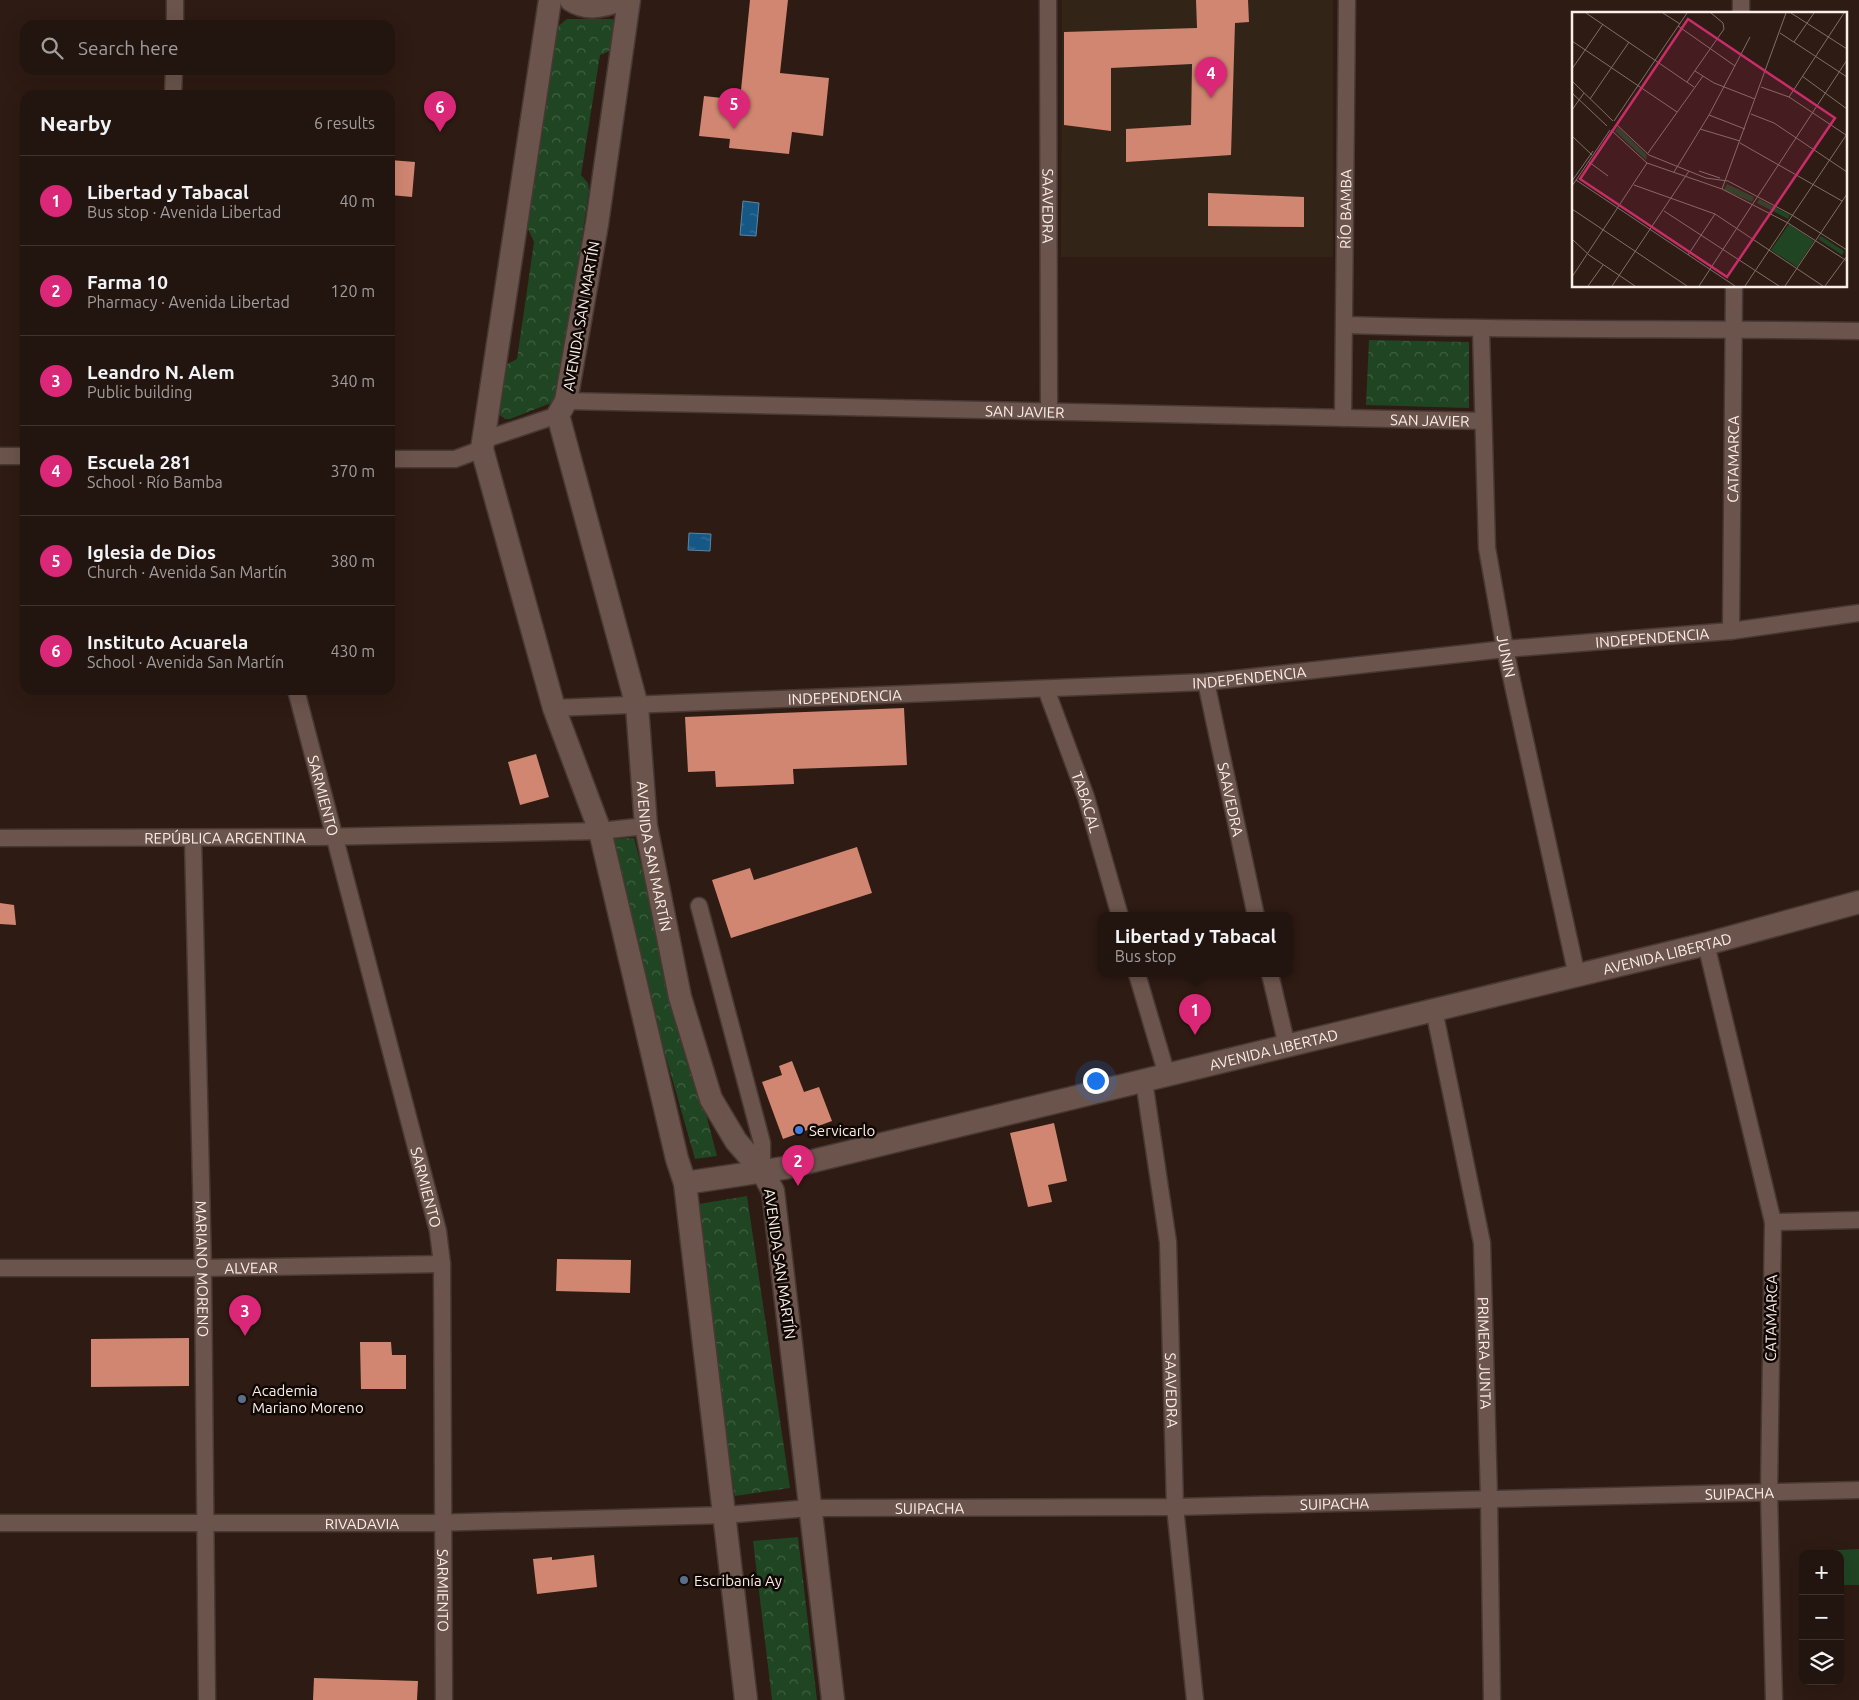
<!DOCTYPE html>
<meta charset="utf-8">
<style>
:root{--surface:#22140e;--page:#2e211c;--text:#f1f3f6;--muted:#a29e9e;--line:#3f332e;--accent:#db2777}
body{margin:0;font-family:Ubuntu,sans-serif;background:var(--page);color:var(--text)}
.controls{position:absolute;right:15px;bottom:15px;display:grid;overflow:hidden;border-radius:10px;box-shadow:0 5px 20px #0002}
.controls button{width:45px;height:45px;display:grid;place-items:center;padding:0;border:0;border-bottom:1px solid var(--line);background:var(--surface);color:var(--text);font:25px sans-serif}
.you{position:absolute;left:1095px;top:1080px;width:18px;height:18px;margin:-12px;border:4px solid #fff;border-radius:50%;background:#1a73e8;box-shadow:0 0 0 8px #1a73e833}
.badge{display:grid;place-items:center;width:32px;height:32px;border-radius:50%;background:var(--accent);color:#fff;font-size:16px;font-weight:700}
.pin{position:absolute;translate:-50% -41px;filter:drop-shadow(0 1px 2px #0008)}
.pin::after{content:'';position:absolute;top:26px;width:18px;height:15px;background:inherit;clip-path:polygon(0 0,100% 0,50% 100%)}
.popup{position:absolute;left:1098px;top:912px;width:195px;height:65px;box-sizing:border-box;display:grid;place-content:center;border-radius:10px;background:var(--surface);filter:drop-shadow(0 1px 4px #0005);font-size:16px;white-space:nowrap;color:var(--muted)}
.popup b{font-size:19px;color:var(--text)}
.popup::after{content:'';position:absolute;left:50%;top:100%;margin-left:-10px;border:10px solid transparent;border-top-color:var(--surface)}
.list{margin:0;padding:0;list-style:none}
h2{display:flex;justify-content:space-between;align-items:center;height:65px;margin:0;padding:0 20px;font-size:21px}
h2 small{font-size:16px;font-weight:400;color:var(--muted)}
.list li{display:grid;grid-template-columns:32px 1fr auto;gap:15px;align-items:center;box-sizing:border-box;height:90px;padding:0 20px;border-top:1px solid var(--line)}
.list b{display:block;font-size:19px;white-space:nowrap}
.list p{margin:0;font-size:16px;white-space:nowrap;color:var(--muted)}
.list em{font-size:16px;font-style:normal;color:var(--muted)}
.icon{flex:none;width:28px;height:28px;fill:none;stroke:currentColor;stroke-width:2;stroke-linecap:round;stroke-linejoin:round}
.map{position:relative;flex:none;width:1859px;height:1700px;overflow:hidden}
.search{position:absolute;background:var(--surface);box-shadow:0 5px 20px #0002;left:20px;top:20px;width:375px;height:55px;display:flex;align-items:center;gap:12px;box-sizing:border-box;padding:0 18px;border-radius:15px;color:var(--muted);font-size:19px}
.panel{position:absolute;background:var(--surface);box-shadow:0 5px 20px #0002;left:20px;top:90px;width:375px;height:605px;border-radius:15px}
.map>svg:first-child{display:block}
.education{fill:#322518}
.green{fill:#204523}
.park{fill:url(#park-crowns)}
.water{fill:url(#water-ripples);stroke:#5b85a2}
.building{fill:#d08671}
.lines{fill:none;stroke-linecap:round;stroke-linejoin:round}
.minor-casing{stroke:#483834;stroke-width:19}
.secondary-casing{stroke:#483834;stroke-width:25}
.minor{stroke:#6b544b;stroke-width:16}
.secondary{stroke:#6b544b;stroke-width:22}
.shop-dot{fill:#3f7fe0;stroke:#100805;stroke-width:2}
.service-dot{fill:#5c6f8a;stroke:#100805;stroke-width:2}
.labels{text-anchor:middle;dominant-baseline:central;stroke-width:5;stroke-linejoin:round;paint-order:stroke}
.street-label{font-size:15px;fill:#fbede7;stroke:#100805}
.poi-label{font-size:15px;fill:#fbede7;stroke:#100805;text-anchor:start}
.inset-road{fill:none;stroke:#806f68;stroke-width:1}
.view{fill:#c82d69;fill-opacity:0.15;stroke:#c82d69;stroke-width:2.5}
.inset-edge{fill:none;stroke:#fbede7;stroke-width:2.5}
</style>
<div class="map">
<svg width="1859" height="1700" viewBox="0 0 1859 1700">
<defs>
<pattern id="park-crowns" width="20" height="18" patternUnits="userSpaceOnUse" patternTransform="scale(1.25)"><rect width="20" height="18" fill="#204523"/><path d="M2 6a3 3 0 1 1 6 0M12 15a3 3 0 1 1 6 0" fill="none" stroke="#416043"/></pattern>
<pattern id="water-ripples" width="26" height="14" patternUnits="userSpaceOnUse" patternTransform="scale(1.25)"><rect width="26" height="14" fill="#165885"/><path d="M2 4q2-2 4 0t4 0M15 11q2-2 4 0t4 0" fill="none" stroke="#397096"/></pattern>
</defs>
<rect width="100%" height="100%" fill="#2e1b13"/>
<!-- education -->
<polygon class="education" points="1062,0 1333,0 1333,257 1061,257"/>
<!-- green -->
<polygon class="green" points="1859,1549 1859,1585 1840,1585 1840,1554 1817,1554 1817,1551"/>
<!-- park -->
<g class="park">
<polygon points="567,19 612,19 616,21 612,50 600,55 581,175 588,183 589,191 558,392 551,403 510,419 505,419 497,413 503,366 517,359 534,242 523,218 557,27"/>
<polygon points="1369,340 1469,342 1469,408 1366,405"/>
<polygon points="634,838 717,1156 695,1159 604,839"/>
<polygon points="747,1196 790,1488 735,1496 687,1206"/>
<polygon points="798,1537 817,1700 772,1700 753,1541"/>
</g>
<!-- water -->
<g class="water">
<polygon points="743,201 759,203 756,236 740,235"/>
<polygon points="689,533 711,534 710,551 688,550"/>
</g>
<!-- building -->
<g class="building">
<polygon points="750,0 788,0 780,73 829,78 823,136 792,132 789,154 729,148 730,139 699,136 704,96 740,100"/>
<polygon points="1196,0 1248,0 1249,22 1235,23 1231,155 1126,162 1126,129 1191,125 1192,64 1111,68 1111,131 1064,125 1064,32 1197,28"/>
<polygon points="390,160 415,162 412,197 390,195"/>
<polygon points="1208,193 1304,197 1304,227 1208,226"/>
<polygon points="904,708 907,765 793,769 794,784 716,787 715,771 688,772 685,717"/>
<polygon points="536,754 549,797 520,805 508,762"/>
<polygon points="857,847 872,893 731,938 712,880 750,868 754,880"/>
<polygon points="0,903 14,905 16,925 0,924"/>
<polygon points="792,1061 804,1092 819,1087 832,1121 783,1139 762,1082 782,1075 779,1066"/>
<polygon points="1054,1123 1067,1181 1048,1185 1052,1202 1028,1207 1010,1133"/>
<polygon points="557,1259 631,1260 630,1293 556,1291"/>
<polygon points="189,1338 189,1386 91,1387 91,1339"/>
<polygon points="360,1342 391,1342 392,1355 406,1355 406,1389 361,1389"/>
<polygon points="594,1555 597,1587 537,1594 533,1559 552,1557 552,1560"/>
<polygon points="314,1678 418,1681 417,1700 313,1700"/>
</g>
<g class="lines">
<defs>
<g id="minor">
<path id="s1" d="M1048,0L1049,411"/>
<polyline points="1741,14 1741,0"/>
<polyline points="175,25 175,0"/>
<polyline points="173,95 174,70"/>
<path d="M1345,325C1516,331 1688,328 1859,331"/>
<path id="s2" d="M1481,330L1487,548L1505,649L1577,976"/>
<path id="s3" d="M566,401L1483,421"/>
<path id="s4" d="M1343,418L1347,0"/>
<polyline points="483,440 558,415"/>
<polyline points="0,456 25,456"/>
<polyline points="390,459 455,459 482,449"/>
<path id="s5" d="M1731,631L1734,286"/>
<path id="s6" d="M1206,682L1256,916"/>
<path id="s7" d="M1046,689L1086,797L1120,916"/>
<path id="s8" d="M296,690L438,1231L442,1264L444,1700"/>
<path id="s9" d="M554,708L1206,682L1505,649L1731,631L1859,613"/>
<path id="s10" d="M0,838L319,837L600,831L646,826"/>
<path id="s11" d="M193,838L203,1268L207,1700"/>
<polyline points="699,906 762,1143 762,1171"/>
<polyline points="1706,944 1773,1222 1769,1493 1774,1700"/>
<polyline points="1137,974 1167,1075"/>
<polyline points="1270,974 1287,1046"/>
<path id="s12" d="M1434,1010L1482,1243L1489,1498L1492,1700"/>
<path id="s13" d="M1144,1081L1168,1242L1175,1507L1195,1700"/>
<polyline points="1773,1222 1859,1220"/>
<path id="s14" d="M0,1268H203L442,1264"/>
<path id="s15" d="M0,1523H430L726,1515L810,1508L1175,1507L1859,1490"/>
</g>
<g id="secondary">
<polyline points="550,0 482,449 554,708 600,831 677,1159 685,1183 746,1700"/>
<path d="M571,0C586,10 603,7 619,0"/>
<path id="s16" d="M629,0L597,224L566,401L558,415L637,706L646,826L680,997L711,1099L736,1141L762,1171L773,1191L833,1700"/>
<path id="s17" d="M685,1183L784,1168L1706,944L1859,902"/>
</g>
</defs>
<!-- minor casing -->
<use href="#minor" class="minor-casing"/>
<!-- secondary casing -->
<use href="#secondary" class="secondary-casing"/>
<!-- minor -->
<use href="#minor" class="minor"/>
<!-- secondary -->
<use href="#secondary" class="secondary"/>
</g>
<!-- markers -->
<circle class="shop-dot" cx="799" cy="1130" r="5"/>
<g class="service-dot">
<circle cx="242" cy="1399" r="5"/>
<circle cx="684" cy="1580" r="5"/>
</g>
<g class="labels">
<!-- street labels -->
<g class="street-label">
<text stroke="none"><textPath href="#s1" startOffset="206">SAAVEDRA</textPath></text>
<text stroke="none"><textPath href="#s4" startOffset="209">RÍO BAMBA</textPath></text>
<text transform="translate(581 316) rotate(-80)">AVENIDA SAN MARTÍN</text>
<text stroke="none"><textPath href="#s3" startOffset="459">SAN JAVIER</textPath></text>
<text stroke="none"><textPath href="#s3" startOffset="864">SAN JAVIER</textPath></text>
<text stroke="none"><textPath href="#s5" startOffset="172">CATAMARCA</textPath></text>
<text stroke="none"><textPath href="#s9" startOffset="1101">INDEPENDENCIA</textPath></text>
<text stroke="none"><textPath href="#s2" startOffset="328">JUNIN</textPath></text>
<text stroke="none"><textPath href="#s9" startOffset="696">INDEPENDENCIA</textPath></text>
<text stroke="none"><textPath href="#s9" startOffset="291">INDEPENDENCIA</textPath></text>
<text stroke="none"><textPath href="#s8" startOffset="109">SARMIENTO</textPath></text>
<text stroke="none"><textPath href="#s6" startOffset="120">SAAVEDRA</textPath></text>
<text stroke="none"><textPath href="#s7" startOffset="120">TABACAL</textPath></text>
<text stroke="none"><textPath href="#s10" startOffset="225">REPÚBLICA ARGENTINA</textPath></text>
<text stroke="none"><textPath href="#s16" startOffset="875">AVENIDA SAN MARTÍN</textPath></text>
<text stroke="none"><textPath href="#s17" startOffset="1009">AVENIDA LIBERTAD</textPath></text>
<text stroke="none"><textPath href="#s17" startOffset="604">AVENIDA LIBERTAD</textPath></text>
<text stroke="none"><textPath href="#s8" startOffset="514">SARMIENTO</textPath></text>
<text transform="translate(780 1264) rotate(82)">AVENIDA SAN MARTÍN</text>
<text stroke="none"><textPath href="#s14" startOffset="251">ALVEAR</textPath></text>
<text stroke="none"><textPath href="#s11" startOffset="431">MARIANO MORENO</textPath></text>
<text transform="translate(1771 1318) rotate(-89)">CATAMARCA</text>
<text stroke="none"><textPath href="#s12" startOffset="348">PRIMERA JUNTA</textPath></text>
<text stroke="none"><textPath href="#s13" startOffset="311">SAAVEDRA</textPath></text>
<text stroke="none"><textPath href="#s15" startOffset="1740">SUIPACHA</textPath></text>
<text stroke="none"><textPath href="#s15" startOffset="1335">SUIPACHA</textPath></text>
<text stroke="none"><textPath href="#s15" startOffset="930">SUIPACHA</textPath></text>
<text stroke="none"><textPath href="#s15" startOffset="362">RIVADAVIA</textPath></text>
<text stroke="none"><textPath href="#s8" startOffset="919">SARMIENTO</textPath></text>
</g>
<!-- poi labels -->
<g class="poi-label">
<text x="809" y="1130">Servicarlo</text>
<text x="252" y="1390">Academia<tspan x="252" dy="17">Mariano Moreno</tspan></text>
<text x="694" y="1580">Escribanía Ay</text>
</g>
</g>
<!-- overview -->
<g transform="translate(1572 12)">
<rect width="275" height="275" fill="#2e1b13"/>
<path d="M46,115L75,143L74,148L43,119ZM155,172L182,185L180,190L152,178ZM187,187L218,203L216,207L185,191ZM217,212L242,229L225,255L199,238ZM249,224L272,239L270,243L246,227Z" fill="#204523"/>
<path class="inset-road" d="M14,1L122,75M91,1L108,12M219,1L275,37M106,14L163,54M208,21L275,65M0,29L105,100M222,30L242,1M0,57L31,12M123,59L142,71L183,87M230,64L275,97M0,69L41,109M115,70L152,17L151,11L139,1M189,75L217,85L274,123M0,81L35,114M217,85L272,1M18,87L57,30M0,98L12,81M179,102L202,111L275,160M137,103L173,117M42,109L115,1M44,112L77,143L134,166L156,169L220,203L275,238M128,117L168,129M39,118L75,151L150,177L216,211L275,249M0,124L20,143M168,131L270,189M76,141L131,64M17,150L36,164M127,159L148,166M102,160L137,103L178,25M4,168L163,274M0,169L21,139M62,173L143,202L251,274M0,174L38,118M150,177L214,1M0,197L115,274M92,199L207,274M0,227L17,243L63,274M116,243L143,202M0,265L75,151M16,274L31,253M40,274L117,159M127,274L275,48M173,274L275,122M213,274L275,182M253,274L275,244"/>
<path class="view" d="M116,7L263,106L155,265L8,167Z"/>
<rect width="275" height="275" class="inset-edge"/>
</g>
</svg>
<div class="controls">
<button>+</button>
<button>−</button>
<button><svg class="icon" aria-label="layers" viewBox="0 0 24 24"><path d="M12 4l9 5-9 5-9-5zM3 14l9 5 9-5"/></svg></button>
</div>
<div class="you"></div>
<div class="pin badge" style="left:1195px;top:1035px">1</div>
<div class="popup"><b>Libertad y Tabacal</b>Bus stop</div>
<div class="pin badge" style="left:798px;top:1186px">2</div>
<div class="pin badge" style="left:245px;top:1336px">3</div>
<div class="pin badge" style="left:1211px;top:98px">4</div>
<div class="pin badge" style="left:734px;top:129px">5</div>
<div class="pin badge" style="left:440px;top:132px">6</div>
<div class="search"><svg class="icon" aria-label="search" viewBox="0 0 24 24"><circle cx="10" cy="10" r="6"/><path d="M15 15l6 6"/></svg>Search here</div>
<section class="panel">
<h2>Nearby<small>6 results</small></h2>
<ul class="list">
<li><span class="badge">1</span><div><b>Libertad y Tabacal</b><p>Bus stop · Avenida Libertad</p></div><em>40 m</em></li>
<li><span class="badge">2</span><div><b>Farma 10</b><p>Pharmacy · Avenida Libertad</p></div><em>120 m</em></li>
<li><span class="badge">3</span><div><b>Leandro N. Alem</b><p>Public building</p></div><em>340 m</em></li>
<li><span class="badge">4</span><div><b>Escuela 281</b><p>School · Río Bamba</p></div><em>370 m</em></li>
<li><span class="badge">5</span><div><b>Iglesia de Dios</b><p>Church · Avenida San Martín</p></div><em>380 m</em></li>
<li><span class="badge">6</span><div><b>Instituto Acuarela</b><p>School · Avenida San Martín</p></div><em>430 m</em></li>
</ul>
</section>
</div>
